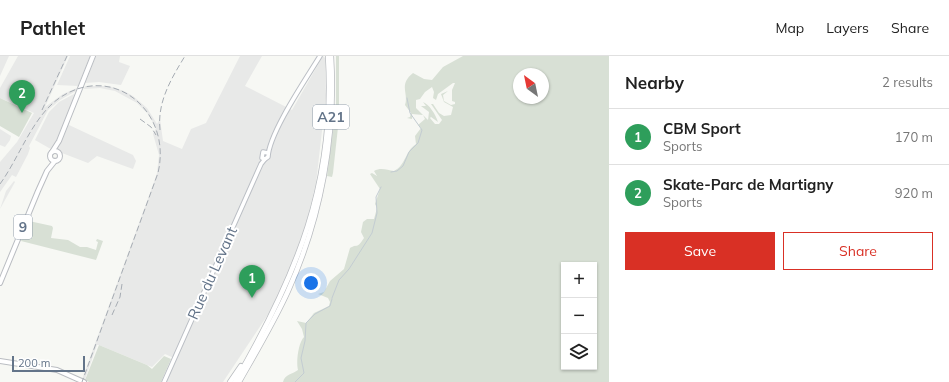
<!DOCTYPE html>
<meta charset="utf-8">
<style>
:root{--surface:#fff;--page:#f2f2f2;--text:#222;--muted:#767676;--line:#e0e0e0;--accent:#d93025}
body{margin:0;font-family:Mulish,sans-serif;background:var(--page);color:var(--text)}
.controls{position:absolute;right:12px;bottom:12px;display:grid;overflow:hidden;border-radius:0px;box-shadow:0 1px 3px #0004}
.controls button{width:36px;height:36px;display:grid;place-items:center;padding:0;border:0;border-bottom:1px solid var(--line);background:var(--surface);color:var(--text);font:20px sans-serif}
.compass{position:absolute;left:513px;top:12px;width:36px;height:36px;border-radius:50%;background:var(--surface);box-shadow:0 1px 3px #0004;rotate:327deg}
.scale{position:absolute;left:12px;bottom:10px;width:73px;box-sizing:border-box;padding-left:4px;border:2px solid #637489;border-top:0;font-size:11px;line-height:14px;white-space:nowrap;color:#637489;-webkit-text-stroke:3px #fff;paint-order:stroke}
.you{position:absolute;left:311px;top:227px;width:14px;height:14px;margin:-10px;border:3px solid #fff;border-radius:50%;background:#1a73e8;box-shadow:0 0 0 6px #1a73e833}
.badge{display:grid;place-items:center;width:26px;height:26px;border-radius:50%;background:var(--accent);color:#fff;font-size:13px;font-weight:700}
.pin{position:absolute;translate:-50% -33px;filter:drop-shadow(0 1px 2px #0008)}
.pin::after{content:'';position:absolute;top:21px;width:14px;height:12px;background:inherit;clip-path:polygon(0 0,100% 0,50% 100%)}
.list{margin:0;padding:0;list-style:none}
h2{display:flex;justify-content:space-between;align-items:center;height:52px;margin:0;padding:0 16px;font-size:17px}
h2 small{font-size:13px;font-weight:400;color:var(--muted)}
.list li{display:grid;grid-template-columns:26px 1fr auto;gap:12px;align-items:center;box-sizing:border-box;height:56px;padding:0 16px;border-top:1px solid var(--line)}
.list b{display:block;font-size:15px;white-space:nowrap}
.list p{margin:0;font-size:13px;white-space:nowrap;color:var(--muted)}
.list em{font-size:13px;font-style:normal;color:var(--muted)}
.actions{display:flex;gap:8px;padding:12px 16px}
.actions a{flex:1;padding:9px 0;border:1px solid var(--accent);border-radius:0px;text-align:center;font-size:14px;color:var(--accent)}
.actions .main{background:var(--accent);color:#fff}
.icon{flex:none;width:22px;height:22px;fill:none;stroke:currentColor;stroke-width:2;stroke-linecap:round;stroke-linejoin:round}
.map{position:relative;flex:none;width:609px;height:326px;overflow:hidden}
header{display:flex;align-items:center;gap:24px;box-sizing:border-box;height:56px;padding:0 20px;background:var(--surface);border-bottom:1px solid var(--line)}
header strong{font-size:19px}
nav{display:flex;gap:22px;margin-inline-start:auto;font-size:14px}
main{display:flex}
aside{flex:1;background:var(--surface)}
.map>svg:first-child{display:block}
.built{fill:#e8e9e8}
.green{fill:#d8e0d5;fill-rule:evenodd}
.lines{fill:none;stroke-linecap:round;stroke-linejoin:round}
.stream{stroke:#c3ccd2;stroke-width:1}
.secondary-casing{stroke:#bbbfc5;stroke-width:5.5}
.primary-casing{stroke:#babdc2;stroke-width:6}
.highway-casing{stroke:#b9bcc0;stroke-width:6}
.secondary{stroke:#fff;stroke-width:3.5}
.primary{stroke:#fff;stroke-width:4}
.highway{stroke:#fff;stroke-width:4.5}
.rail{stroke:#a6acb3;stroke-width:1;stroke-dasharray:6 3;stroke-linecap:butt}
.labels{text-anchor:middle;dominant-baseline:central;stroke-width:4;stroke-linejoin:round;paint-order:stroke}
.shield{fill:#fff;stroke:#929eac;stroke-width:1}
.shield-label{font-size:14px;font-weight:bold;fill:#637489}
.street-label{font-size:15px;fill:#637489;stroke:#fff}
</style>
<header>
<strong>Pathlet</strong>
<nav><a>Map</a><a>Layers</a><a>Share</a></nav>
</header>
<main>
<div class="map">
<svg width="609" height="326" viewBox="0 0 609 326">
<rect width="100%" height="100%" fill="#f7f8f4"/>
<!-- built -->
<g class="built">
<polygon points="0,0 9,0 0,20"/>
<polygon points="18,0 68,0 45,51 63,38 77,32 76,35 60,44 48,54 29,90 30,92 28,98 16,121 12,119 0,136 0,106 17,86 34,57 0,42 0,32"/>
<polygon points="70,0 90,0 78,30 57,29"/>
<polygon points="96,0 120,0 119,6 130,10 121,29 99,26 85,27"/>
<polygon points="240,0 262,0 245,30 292,54 323,0 325,2 326,40 316,127 307,164 289,216 269,257 223,326 166,326 176,303 165,298 152,311 99,289 97,289 84,326 81,326 154,126 157,117 159,99 153,78 156,72 148,58 137,47 115,35 100,32 84,33 85,30 109,30 124,35 133,40 147,52 157,68 160,63 163,85 182,93 191,73 206,67"/>
<polygon points="74,38 69,69 133,99 136,105 133,113 97,100 88,107 49,92 35,84 49,56 59,46"/>
<polygon points="0,73 11,80 10,84 5,91 0,89"/>
<polygon points="14,125 15,126 0,153 6,135"/>
</g>
<!-- green -->
<g class="green">
<polygon points="336,0 339,0 339,62 333,117 332,121 327,120 336,52"/>
<path d="M463,0H609V326H283C285,318 293,318 298,314C296,307 298,287 304,281L302,273L297,265L306,267L314,257L329,250L330,246L328,242L318,238L324,236L330,225L344,213L350,192C358,187 356,194 364,182L361,176L363,166L367,163H374L377,152L375,148L380,133L370,118L372,117L377,120L374,115C381,111 387,114 394,115C406,109 405,95 416,88L415,80L421,72L418,69L425,63L423,59L412,58V63L407,62L410,61L411,57L405,49C409,37 398,29 413,17L424,23L432,24L443,11ZM519,18H543V42H519ZM453,27H455L452,34V45L455,46V48L451,49L444,45L443,39L448,35L441,38L444,46L453,51L451,59L444,60L439,57L433,48H431L442,64L439,68H435L430,62L431,61L438,66C436,59 429,48 423,46L426,50H421L429,56L428,64L416,52V44L420,43L425,36L432,31L434,36L433,42L436,44L438,38ZM564,209H594V311H564Z"/>
<polygon points="0,42 32,57 19,81 0,70"/>
<polygon points="29,165 52,170 53,172 51,182 68,184 80,191 87,191 96,194 98,186 96,185 97,183 103,185 96,204 21,185"/>
<polygon points="99,289 147,309 152,313 164,300 171,303 161,326 89,326 85,324"/>
</g>
<g class="lines">
<!-- stream -->
<g class="stream">
<polyline points="391,116 397,115 403,110 409,96 418,87 422,74 410,57 407,42"/>
<polyline points="332,242 339,224 349,213 372,177 377,157 376,141 381,131"/>
<polyline points="295,326 304,317 301,302 305,285 306,267 315,258 330,250 332,243"/>
</g>
<defs>
<g id="secondary">
<path d="M268,97L263,96L262,102L265,103L268,101C269,77 306,23 320,0"/>
<polyline points="164,326 261,108 265,103"/>
</g>
<g id="primary">
<circle cx="55" cy="100" r="5"/>
<polyline points="52,96 59,85 93,0"/>
<polyline points="0,227 38,135 47,115 55,105"/>
<polyline points="0,305 57,314 84,326"/>
</g>
<g id="highway">
<polyline points="230,326 241,310"/>
<path d="M235,326C297,219 336,126 328,0"/>
<path d="M239,326C256,296 274,266 288,235C321,162 336,80 331,0"/>
</g>
</defs>
<!-- secondary casing -->
<use href="#secondary" class="secondary-casing"/>
<!-- primary casing -->
<use href="#primary" class="primary-casing"/>
<!-- highway casing -->
<use href="#highway" class="highway-casing"/>
<!-- secondary -->
<use href="#secondary" class="secondary"/>
<!-- primary -->
<use href="#primary" class="primary"/>
<!-- highway -->
<use href="#highway" class="highway"/>
<!-- rail -->
<g class="rail">
<polyline points="42,54 67,0"/>
<polyline points="140,63 151,71 156,79"/>
<path d="M160,74C157,46 171,23 185,0"/>
<path d="M0,128C19,102 32,62 58,43C111,5 173,54 158,117L82,326"/>
<polyline points="112,259 120,241 122,228"/>
</g>
</g>
<g class="labels">
<!-- shield labels -->
<g class="shield">
<rect x="313" y="49" width="36" height="24" rx="3"/>
<rect x="14" y="159" width="18" height="24" rx="3"/>
</g>
<g class="shield-label">
<text x="331" y="61">A21</text>
<text x="23" y="171">9</text>
</g>
<!-- street labels -->
<g class="street-label">
<text transform="translate(212 217) rotate(-66)">Rue du Levant</text>
</g>
</g>
</svg>
<div class="controls">
<button>+</button>
<button>−</button>
<button><svg class="icon" aria-label="layers" viewBox="0 0 24 24"><path d="M12 4l9 5-9 5-9-5zM3 14l9 5 9-5"/></svg></button>
</div>
<svg class="compass" viewBox="-18 -18 36 36"><path d="M0-13l5 13h-10z" fill="#e53935"/><path d="M0 13l5-13h-10z" fill="#767676"/></svg>
<div class="scale">200 m</div>
<div class="you"></div>
<div class="pin badge" style="left:252px;top:242px;background:#2e9e5b">1</div>
<div class="pin badge" style="left:22px;top:57px;background:#2e9e5b">2</div>
</div>
<aside>
<h2>Nearby<small>2 results</small></h2>
<ul class="list">
<li><span class="badge" style="background:#2e9e5b">1</span><div><b>CBM Sport</b><p>Sports</p></div><em>170 m</em></li>
<li><span class="badge" style="background:#2e9e5b">2</span><div><b>Skate-Parc de Martigny</b><p>Sports</p></div><em>920 m</em></li>
</ul>
<div class="actions"><a class="main">Save</a><a>Share</a></div>
</aside>
</main>
